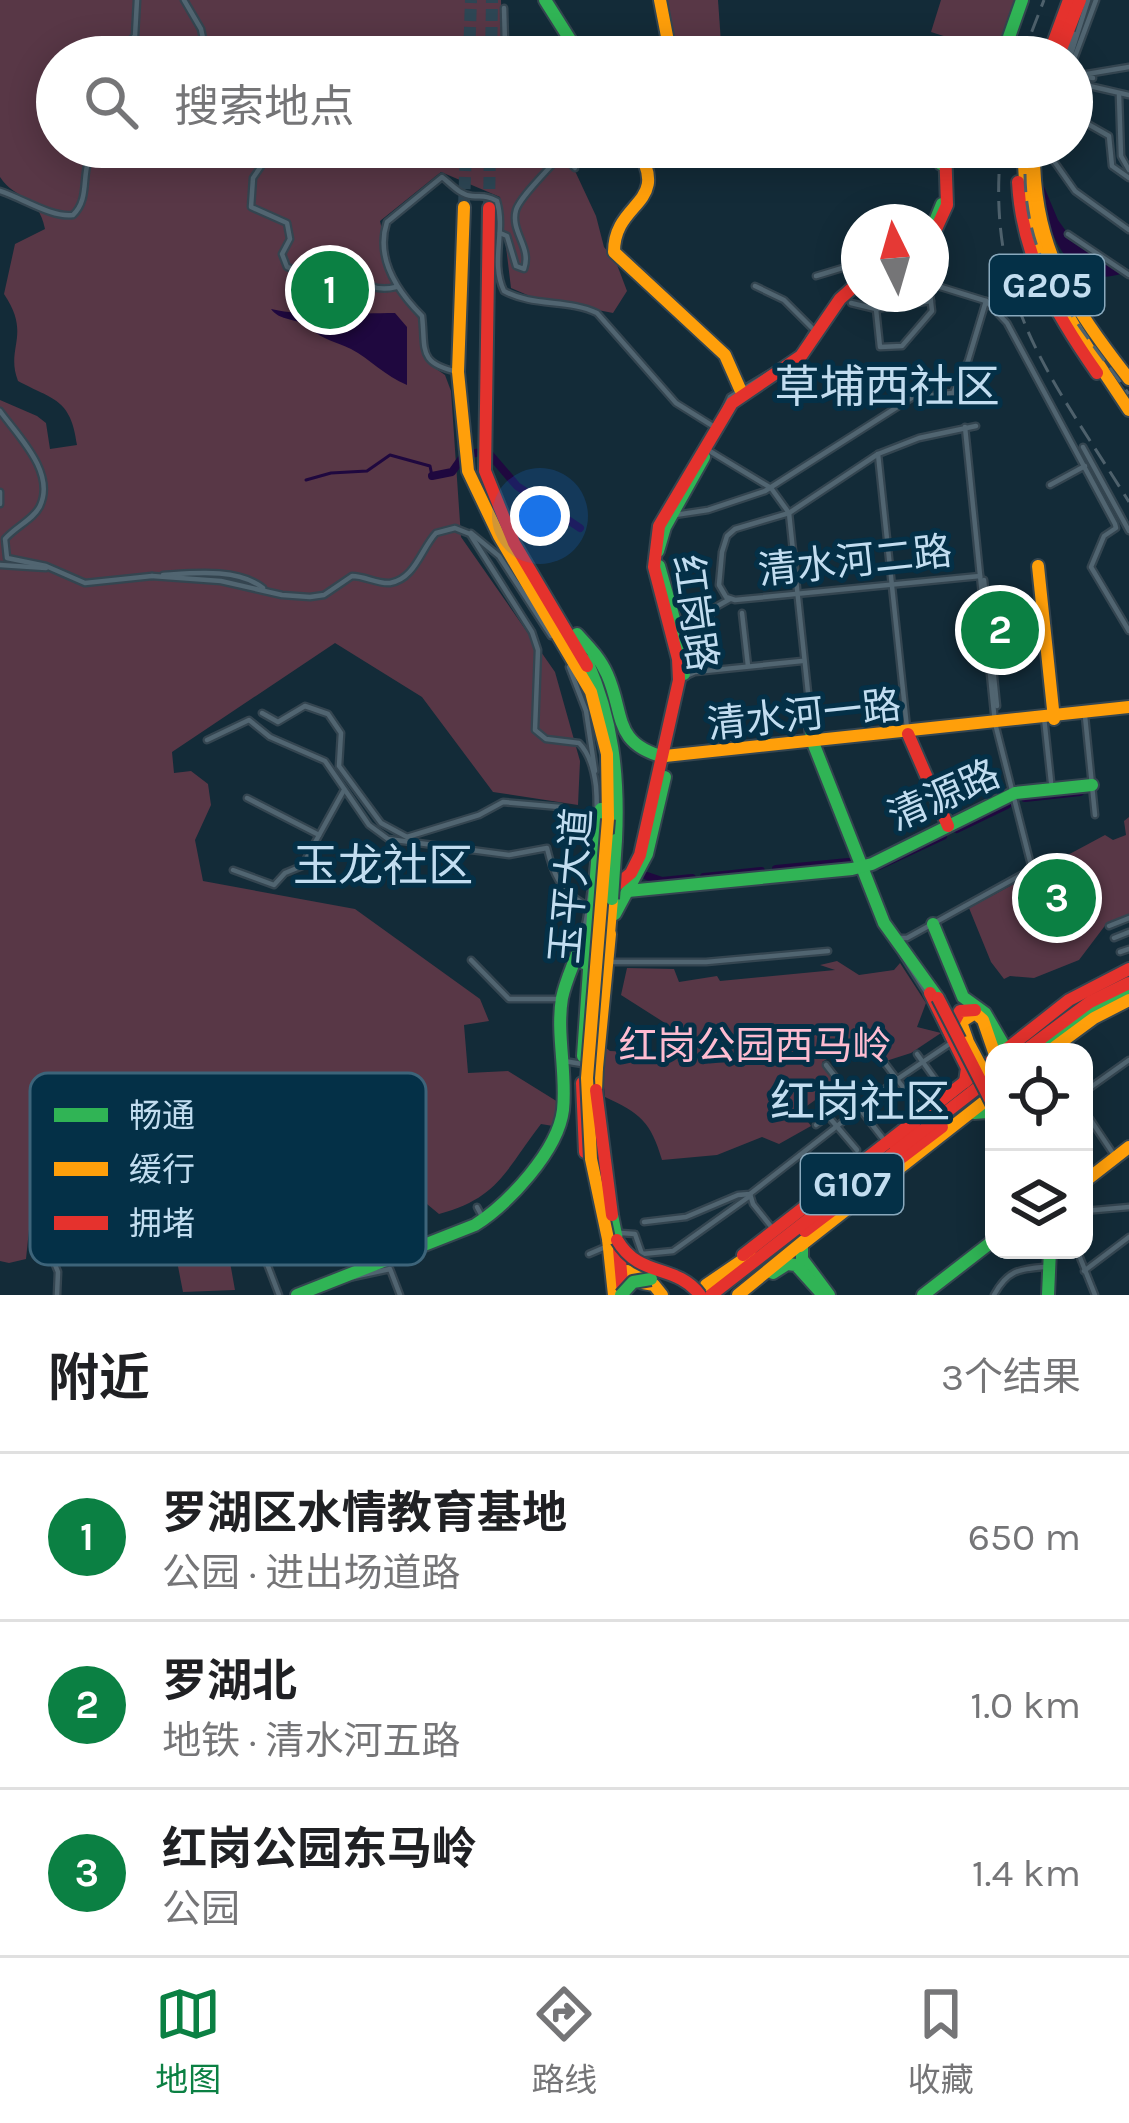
<!DOCTYPE html>
<html lang="zh">
<meta charset="utf-8">
<style>
:root{--surface:#fff;--page:#f6f6f6;--text:#202124;--muted:#757577;--line:#e0e0e0;--accent:#0b8043}
body{margin:0;font-family:Karla,"Noto Sans SC",sans-serif;background:var(--page);color:var(--text)}
.controls{position:absolute;right:36px;bottom:36px;display:grid;overflow:hidden;border-radius:24px;box-shadow:0 6px 30px #0003}
.controls button{width:108px;height:108px;display:grid;place-items:center;padding:0;border:0;border-bottom:3px solid var(--line);background:var(--surface);color:var(--text);font:60px sans-serif}
.compass{position:absolute;left:841px;top:204px;width:108px;height:108px;border-radius:50%;background:var(--surface);box-shadow:0 6px 30px #0003;rotate:355deg}
.you{position:absolute;left:540px;top:516px;width:42px;height:42px;margin:-30px;border:9px solid #fff;border-radius:50%;background:#1a73e8;box-shadow:0 0 0 18px #1a73e833}
.badge{display:grid;place-items:center;width:78px;height:78px;border-radius:50%;background:var(--accent);color:#fff;font-size:39px;font-weight:700}
.pin{position:absolute;translate:-50% -50%;border:6px solid #fff;box-shadow:0 3px 12px #0006}
.list{margin:0;padding:0;list-style:none}
h2{display:flex;justify-content:space-between;align-items:center;height:156px;margin:0;padding:0 48px;font-size:51px}
h2 small{font-size:39px;font-weight:400;color:var(--muted)}
.list li{display:grid;grid-template-columns:78px 1fr auto;gap:36px;align-items:center;box-sizing:border-box;height:168px;padding:0 48px;border-top:3px solid var(--line)}
.list b{display:block;font-size:45px;white-space:nowrap}
.list p{margin:0;font-size:39px;white-space:nowrap;color:var(--muted)}
.list em{font-size:39px;font-style:normal;color:var(--muted)}
.icon{flex:none;width:66px;height:66px;fill:none;stroke:currentColor;stroke-width:2;stroke-linecap:round;stroke-linejoin:round}
.map{position:relative;flex:none;width:1129px;height:1295px;overflow:hidden}
.search{position:absolute;background:var(--surface);box-shadow:0 6px 30px #0003;left:36px;right:36px;top:36px;height:132px;display:flex;align-items:center;gap:30px;box-sizing:border-box;padding:0 42px;border-radius:66px;color:var(--muted);font-size:45px}
.sheet{height:660px;background:var(--surface)}
nav{display:flex;justify-content:space-around;align-items:center;box-sizing:border-box;height:168px;border-top:3px solid var(--line);background:var(--surface);font-size:33px;color:var(--muted)}
nav a{display:grid;justify-items:center;gap:6px}
nav .on{color:var(--accent)}
.map>svg:first-child{display:block}
.green{fill:#583746}
.water{fill:#1f083f}
.lines{fill:none;stroke-linecap:round;stroke-linejoin:round}
.stream{stroke:#1f083f;stroke-width:3}
.river{stroke:#1f083f;stroke-width:8}
.highway-tunnel{stroke:#2d4654;stroke-width:12;stroke-dasharray:12 6;stroke-linecap:butt}
.street-casing{stroke:#344550;stroke-width:9}
.fast-casing{stroke:#344550;stroke-width:16}
.slow-casing{stroke:#344550;stroke-width:16}
.jam-casing{stroke:#344550;stroke-width:16}
.street{stroke:#516571;stroke-width:4.5}
.fast{stroke:#30b455;stroke-width:12}
.slow{stroke:#ff9f0a;stroke-width:12}
.jam{stroke:#e5322d;stroke-width:12}
.rail{stroke:#4e616c;stroke-width:3;stroke-dasharray:18 9;stroke-linecap:butt}
.fast-bridge-casing{stroke:#344550;stroke-width:16;stroke-linecap:butt}
.slow-bridge-casing{stroke:#344550;stroke-width:16;stroke-linecap:butt}
.jam-bridge-casing{stroke:#344550;stroke-width:16;stroke-linecap:butt}
.fast-bridge{stroke:#30b455;stroke-width:12}
.slow-bridge{stroke:#ff9f0a;stroke-width:12}
.jam-bridge{stroke:#e5322d;stroke-width:12}
.labels{text-anchor:middle;dominant-baseline:central;stroke-width:10;stroke-linejoin:round;paint-order:stroke}
.shield{fill:#043047;stroke:#89a9bd;stroke-width:3}
.shield-label{font-size:36px;font-weight:bold;fill:#c2ddf0}
.street-label{font-size:39px;fill:#c2ddf0;stroke:#043047}
.park-label{font-size:39px;fill:#febcd1;stroke:#043047}
.quarter-label{font-size:45px;fill:#c2ddf0;stroke:#043047}
.key{fill:#043047;stroke:#3d647a;stroke-width:3}
.key-label{font-size:33px;fill:#c2ddf0}
</style>
<div class="map">
<svg width="1129" height="1295" viewBox="0 0 1129 1295">
<rect width="100%" height="100%" fill="#132b38"/>
<!-- green -->
<g class="green">
<path d="M0,0H501L502,44L509,57H57V147H558L575,171L596,216L604,247L616,262L627,291L613,313L532,297L511,288L500,197L441,172L380,221L395,289L420,316L432,366L445,375L451,391L461,537L555,672L580,761L578,805L493,792L422,697L335,643L172,752L174,773L191,771L208,784L211,805L195,840L203,881L355,909L480,999L489,1021L464,1025L468,1073L508,1071L558,1102L553,1126L541,1124C506,1169 499,1198 439,1214L404,1185L399,1173L350,1183L315,1173L262,1192L249,1206L260,1238L228,1251L235,1290L183,1292L175,1251L156,1241L111,1246L102,1186L33,1191L26,1259L9,1263L0,1261V400L37,416L46,423L50,449L77,445C71,398 53,400 18,381C5,348 32,335 4,294L15,244L45,229C38,193 16,201 0,177Z"/>
<polygon points="667,0 718,0 722,57 678,57"/>
<polygon points="941,0 1019,0 1000,54 931,32"/>
<polygon points="1129,817 1129,915 1107,923 1079,960 1034,978 1010,976 1004,979 991,962 969,908 1105,835 1113,840 1126,835 1124,821"/>
<path d="M837,961L859,975L894,970L900,963L926,1003L917,1027L941,1033L911,1053L886,1061L865,1036L822,1062L840,1082L800,1111L811,1126L779,1144L762,1137L717,1155L662,1160C651,1122 640,1113 605,1097L602,1069L606,1048L610,1051L657,1053L689,1048L687,1037L621,995L627,968L674,969L679,982L717,976L720,981L835,970L820,965Z"/>
</g>
<!-- water -->
<g class="water">
<path d="M1040,177L1058,220L1073,241L1123,273C1066,294 1042,221 1040,177Z"/>
<path d="M271,309C303,317 360,313 395,313L407,327V385C385,376 370,359 351,349C334,341 323,340 310,328C298,318 279,321 271,309Z"/>
</g>
<g class="lines">
<!-- stream -->
<polyline class="stream" points="306,480 331,473 367,471 390,455 430,466 432,476"/>
<!-- river -->
<g class="river">
<polyline points="432,476 452,472 464,455 487,451 517,486 580,528"/>
<polyline points="1025,798 1080,792"/>
<polyline points="957,829 1007,805"/>
<polyline points="879,866 943,836"/>
<polyline points="776,869 848,862"/>
<polyline points="647,876 662,881 692,878"/>
<polyline points="704,877 761,871"/>
</g>
<!-- highway-tunnel -->
<g class="highway-tunnel">
<polyline points="469,57 471,0"/>
<polyline points="491,57 492,0"/>
<polyline points="464,207 466,147"/>
<polyline points="489,207 490,147"/>
</g>
<defs>
<g id="street">
<polyline points="184,0 201,29 207,57"/>
<polyline points="504,8 505,44 510,57"/>
<polyline points="112,57 135,36 137,0"/>
<polyline points="1066,57 1075,34"/>
<polyline points="1070,57 1088,0"/>
<polyline points="1074,59 1096,0"/>
<polyline points="1072,74 1093,78"/>
<polyline points="1075,76 1129,67"/>
<polyline points="1072,82 1129,95"/>
<polyline points="1119,95 1121,156 1129,170"/>
<polyline points="1072,115 1109,136 1112,166 1129,178"/>
<path d="M262,147L264,162L253,178L251,207L287,223L290,239L282,254L287,267L293,269L333,258C356,272 365,295 396,287"/>
<polyline points="559,147 561,154 575,168"/>
<polyline points="1044,147 1075,191 1129,230"/>
<path d="M0,191C22,198 52,218 73,215C93,196 77,167 97,147"/>
<path d="M500,233L507,236L516,266L524,269C532,247 510,232 516,210C521,195 550,169 561,154"/>
<polyline points="1068,234 1129,275"/>
<polyline points="816,276 859,263"/>
<polyline points="931,284 986,301 1007,323 1115,524 1116,528 1104,536 1091,567 1129,631"/>
<polyline points="755,286 784,300 814,330 809,338"/>
<polyline points="851,303 876,309 931,301"/>
<polyline points="876,309 880,347 902,346 932,311 930,294"/>
<path d="M458,372C417,363 426,350 422,316C398,292 375,258 387,222L442,177C451,184 460,195 472,196C483,197 486,195 497,201C506,231 490,262 504,291C533,307 568,299 597,313L676,403L716,428L730,397L770,373"/>
<path d="M0,411C17,435 56,472 40,506C34,519 15,527 5,539L7,558L46,566L85,583L152,576"/>
<polyline points="976,426 919,438 878,454 789,513 735,529 727,536 722,552 719,585 726,597 735,600 980,576"/>
<polyline points="1083,447 1129,531"/>
<polyline points="708,450 771,488 789,513 809,702"/>
<polyline points="878,454 907,728"/>
<polyline points="1050,485 1085,466"/>
<polyline points="0,492 0,504"/>
<polyline points="675,515 708,510 765,491 913,397 953,393 968,361 986,301"/>
<polyline points="471,533 499,556 551,636"/>
<polyline points="0,565 46,568"/>
<path d="M163,575C194,573 238,568 263,588"/>
<path d="M152,576L221,581L282,595L310,597L324,595L352,576C365,576 377,584 390,583C415,579 421,549 436,533L455,528L470,534L532,632L538,650L535,730L546,739L579,743C590,754 594,770 596,786C599,822 591,921 577,953"/>
<polyline points="984,580 997,706"/>
<polyline points="742,613 748,666"/>
<polyline points="686,666 714,608 730,599"/>
<polyline points="569,667 586,711 595,771"/>
<polyline points="684,677 695,672 802,661"/>
<polyline points="262,713 278,722 305,706 328,714 341,733 339,766 381,823 407,837 479,815 503,802 560,807 593,828"/>
<polyline points="1085,716 1095,815"/>
<polyline points="1044,717 1051,782"/>
<path d="M207,740L249,720L270,737L325,761L369,825L388,839L509,855L547,848C553,874 560,890 584,904"/>
<polyline points="247,798 319,835"/>
<polyline points="233,870 274,885 285,873 302,866 344,790"/>
<polyline points="1109,926 1129,918"/>
<polyline points="899,938 907,938 1032,869 995,723 965,427"/>
<polyline points="1114,938 1129,932"/>
<polyline points="1120,952 1129,949"/>
<polyline points="902,954 928,995"/>
<polyline points="471,960 509,999 562,999"/>
<polyline points="606,962 706,962 828,951"/>
<polyline points="938,1016 951,1044"/>
<polyline points="865,1037 918,1107"/>
<polyline points="917,1054 943,1090"/>
<polyline points="564,1061 582,1064"/>
<polyline points="826,1065 884,1140"/>
<polyline points="1084,1092 1129,1060"/>
<polyline points="1084,1110 1114,1155"/>
<polyline points="816,1125 828,1116 857,1150"/>
<polyline points="750,1194 753,1204 773,1229"/>
<polyline points="341,1204 369,1266"/>
<polyline points="477,1207 484,1220"/>
<polyline points="1084,1211 1129,1207"/>
<polyline points="644,1222 686,1217 738,1195 750,1194 896,1080 951,1043"/>
<polyline points="41,1230 58,1272 57,1295"/>
<polyline points="621,1233 635,1234 642,1254 673,1251 750,1196"/>
<polyline points="258,1240 279,1295"/>
<polyline points="1077,1250 1095,1295"/>
<polyline points="589,1254 603,1248"/>
<polyline points="1084,1271 1129,1237"/>
<polyline points="353,1277 390,1269 400,1295"/>
<path d="M994,1295C1007,1271 1018,1269 1044,1267"/>
</g>
<g id="fast">
<polyline points="545,0 581,57"/>
<polyline points="1002,57 1022,0"/>
<polyline points="917,147 936,154 941,164"/>
<polyline points="931,231 942,204"/>
<polyline points="658,551 665,527 704,457"/>
<polyline points="659,566 684,654 684,674"/>
<path d="M577,634C588,646 600,658 607,674C625,714 612,743 664,757"/>
<path d="M587,661C613,720 619,776 616,840"/>
<polyline points="809,702 812,740 884,923 938,998"/>
<polyline points="628,891 852,869 872,864 1015,793 1092,785"/>
<polyline points="615,914 647,854 665,777"/>
<polyline points="933,924 963,997 985,1013 1003,1044"/>
<polyline points="589,969 601,809"/>
<polyline points="1037,1052 1092,1010 1129,992"/>
<polyline points="583,1056 589,970"/>
<polyline points="974,1113 987,1112 994,1118"/>
<polyline points="612,1215 617,1240"/>
<polyline points="802,1246 802,1259 829,1295"/>
<polyline points="773,1273 787,1264 796,1265 823,1295"/>
<path d="M297,1295L475,1225C508,1204 558,1151 563,1110C567,1073 556,1034 562,998C565,983 572,968 577,954L584,963"/>
<polyline points="923,1295 994,1240"/>
<polyline points="1048,1295 1050,1250"/>
</g>
<g id="slow">
<polyline points="660,0 671,57"/>
<path d="M636,147C673,205 614,200 614,252L725,355L740,389"/>
<polyline points="721,147 746,153 781,147"/>
<path d="M1024,147C1022,263 1069,318 1129,410"/>
<path d="M1034,147C1032,247 1070,303 1129,379"/>
<polyline points="464,207 458,372 468,471 499,536 591,692 607,754 608,819"/>
<polyline points="1038,566 1054,719"/>
<polyline points="665,756 1129,707"/>
<polyline points="609,934 612,899"/>
<polyline points="968,1042 961,1022 975,1013 983,1020 994,1052"/>
<polyline points="1048,1052 1094,1018 1129,1000"/>
<polyline points="597,1068 610,934"/>
<polyline points="596,1090 597,1067"/>
<polyline points="1084,1182 1129,1147"/>
<polyline points="608,1239 614,1295"/>
<polyline points="800,1246 994,1094"/>
<polyline points="627,1271 650,1279"/>
<polyline points="643,1283 654,1285 662,1295"/>
<polyline points="706,1285 750,1255"/>
<polyline points="738,1295 804,1241"/>
</g>
<g id="jam">
<polyline points="1048,57 1069,0"/>
<polyline points="1058,57 1080,0"/>
<path d="M1018,182C1022,257 1055,313 1097,373"/>
<polyline points="489,208 485,471 514,543 587,666"/>
<polyline points="931,240 947,205 945,147"/>
<polyline points="908,734 948,826"/>
<polyline points="612,889 631,873 640,855 679,680 678,659 654,567 659,526 732,403 801,356 840,299 859,282"/>
<polyline points="930,993 967,1068 965,1082"/>
<polyline points="952,1026 960,1011 975,1010"/>
<polyline points="1003,1052 1069,1000 1129,969"/>
<polyline points="1023,1052 1090,1002 1129,983"/>
<polyline points="582,1083 585,1152"/>
<polyline points="895,1145 914,1124"/>
<polyline points="805,1231 942,1127"/>
<polyline points="619,1249 623,1294"/>
<polyline points="743,1255 994,1059"/>
<polyline points="711,1295 994,1075"/>
</g>
</defs>
<!-- street casing -->
<use href="#street" class="street-casing"/>
<!-- fast casing -->
<use href="#fast" class="fast-casing"/>
<!-- slow casing -->
<use href="#slow" class="slow-casing"/>
<!-- jam casing -->
<use href="#jam" class="jam-casing"/>
<!-- street -->
<use href="#street" class="street"/>
<!-- fast -->
<use href="#fast" class="fast"/>
<!-- slow -->
<use href="#slow" class="slow"/>
<!-- jam -->
<use href="#jam" class="jam"/>
<!-- rail -->
<g class="rail">
<polyline points="1022,57 1044,0"/>
<path d="M1001,147C985,303 1053,379 1129,502"/>
<path d="M1026,147C1017,257 1069,311 1129,394"/>
</g>
<defs>
<g id="fast-bridge">
<polyline points="612,899 616,840"/>
<polyline points="621,1295 633,1282 651,1279"/>
</g>
<g id="slow-bridge">
<polyline points="608,819 587,1078 591,1159 608,1239"/>
<polyline points="968,1042 994,1091"/>
</g>
<g id="jam-bridge">
<polyline points="938,998 994,1107"/>
<polyline points="596,1090 612,1215"/>
<path d="M617,1240C640,1279 676,1263 700,1295"/>
</g>
</defs>
<!-- fast-bridge casing -->
<use href="#fast-bridge" class="fast-bridge-casing"/>
<!-- slow-bridge casing -->
<use href="#slow-bridge" class="slow-bridge-casing"/>
<!-- jam-bridge casing -->
<use href="#jam-bridge" class="jam-bridge-casing"/>
<!-- fast-bridge -->
<use href="#fast-bridge" class="fast-bridge"/>
<!-- slow-bridge -->
<use href="#slow-bridge" class="slow-bridge"/>
<!-- jam-bridge -->
<use href="#jam-bridge" class="jam-bridge"/>
</g>
<g class="labels">
<!-- shield labels -->
<g class="shield">
<rect x="990" y="255" width="114" height="60" rx="9"/>
<rect x="801" y="1154" width="102" height="60" rx="9"/>
</g>
<g class="shield-label">
<text x="1047" y="285">G205</text>
<text x="852" y="1184">G107</text>
</g>
<!-- street labels -->
<g class="street-label">
<text transform="translate(855 561) rotate(-6)">清水河二路</text>
<text transform="translate(695 613) rotate(82)">红岗路</text>
<text transform="translate(804 715) rotate(-6)">清水河一路</text>
<text transform="translate(944 795) rotate(-24)">清源路</text>
<text transform="translate(571 886) rotate(-85)">玉平大道</text>
</g>
<!-- park labels -->
<g class="park-label">
<text x="755" y="1046">红岗公园西马岭</text>
</g>
<!-- quarter labels -->
<g class="quarter-label">
<text x="887" y="387">草埔西社区</text>
<text x="383" y="866">玉龙社区</text>
<text x="860" y="1102">红岗社区</text>
</g>
</g>
<!-- legend -->
<rect x="30" y="1073" width="396" height="192" rx="18" class="key"/>
<rect x="54" y="1108" width="54" height="14" fill="#30b455"/>
<rect x="54" y="1162" width="54" height="14" fill="#ff9f0a"/>
<rect x="54" y="1216" width="54" height="14" fill="#e5322d"/>
<g class="key-label">
<text x="129" y="1127">畅通</text>
<text x="129" y="1181">缓行</text>
<text x="129" y="1235">拥堵</text>
</g>
</svg>
<div class="controls">
<button><svg class="icon" aria-label="locate" viewBox="0 0 24 24"><circle cx="12" cy="12" r="6"/><path d="M12 2v4M12 18v4M2 12h4M18 12h4"/></svg></button>
<button><svg class="icon" aria-label="layers" viewBox="0 0 24 24"><path d="M12 4l9 5-9 5-9-5zM3 14l9 5 9-5"/></svg></button>
</div>
<svg class="compass" viewBox="-18 -18 36 36"><path d="M0-13l5 13h-10z" fill="#e53935"/><path d="M0 13l5-13h-10z" fill="#757577"/></svg>
<div class="you"></div>
<div class="pin badge" style="left:330px;top:290px">1</div>
<div class="pin badge" style="left:1000px;top:630px">2</div>
<div class="pin badge" style="left:1057px;top:898px">3</div>
<div class="search"><svg class="icon" aria-label="search" viewBox="0 0 24 24"><circle cx="10" cy="10" r="6"/><path d="M15 15l6 6"/></svg>搜索地点</div>
</div>
<section class="sheet">
<h2>附近<small>3个结果</small></h2>
<ul class="list">
<li><span class="badge">1</span><div><b>罗湖区水情教育基地</b><p>公园 · 进出场道路</p></div><em>650 m</em></li>
<li><span class="badge">2</span><div><b>罗湖北</b><p>地铁 · 清水河五路</p></div><em>1.0 km</em></li>
<li><span class="badge">3</span><div><b>红岗公园东马岭</b><p>公园</p></div><em>1.4 km</em></li>
</ul>
</section>
<nav>
<a class="on"><svg class="icon" aria-label="map" viewBox="0 0 24 24"><path d="M3 6l6-2 6 2 6-2v14l-6 2-6-2-6 2zM9 4v14M15 6v14"/></svg>地图</a>
<a><svg class="icon" aria-label="directions" viewBox="0 0 24 24"><path d="M12 3l9 9-9 9-9-9zM9 14v-3h6M13 9l2 2-2 2"/></svg>路线</a>
<a><svg class="icon" aria-label="saved" viewBox="0 0 24 24"><path d="M7 4h10v16l-5-4-5 4z"/></svg>收藏</a>
</nav>
